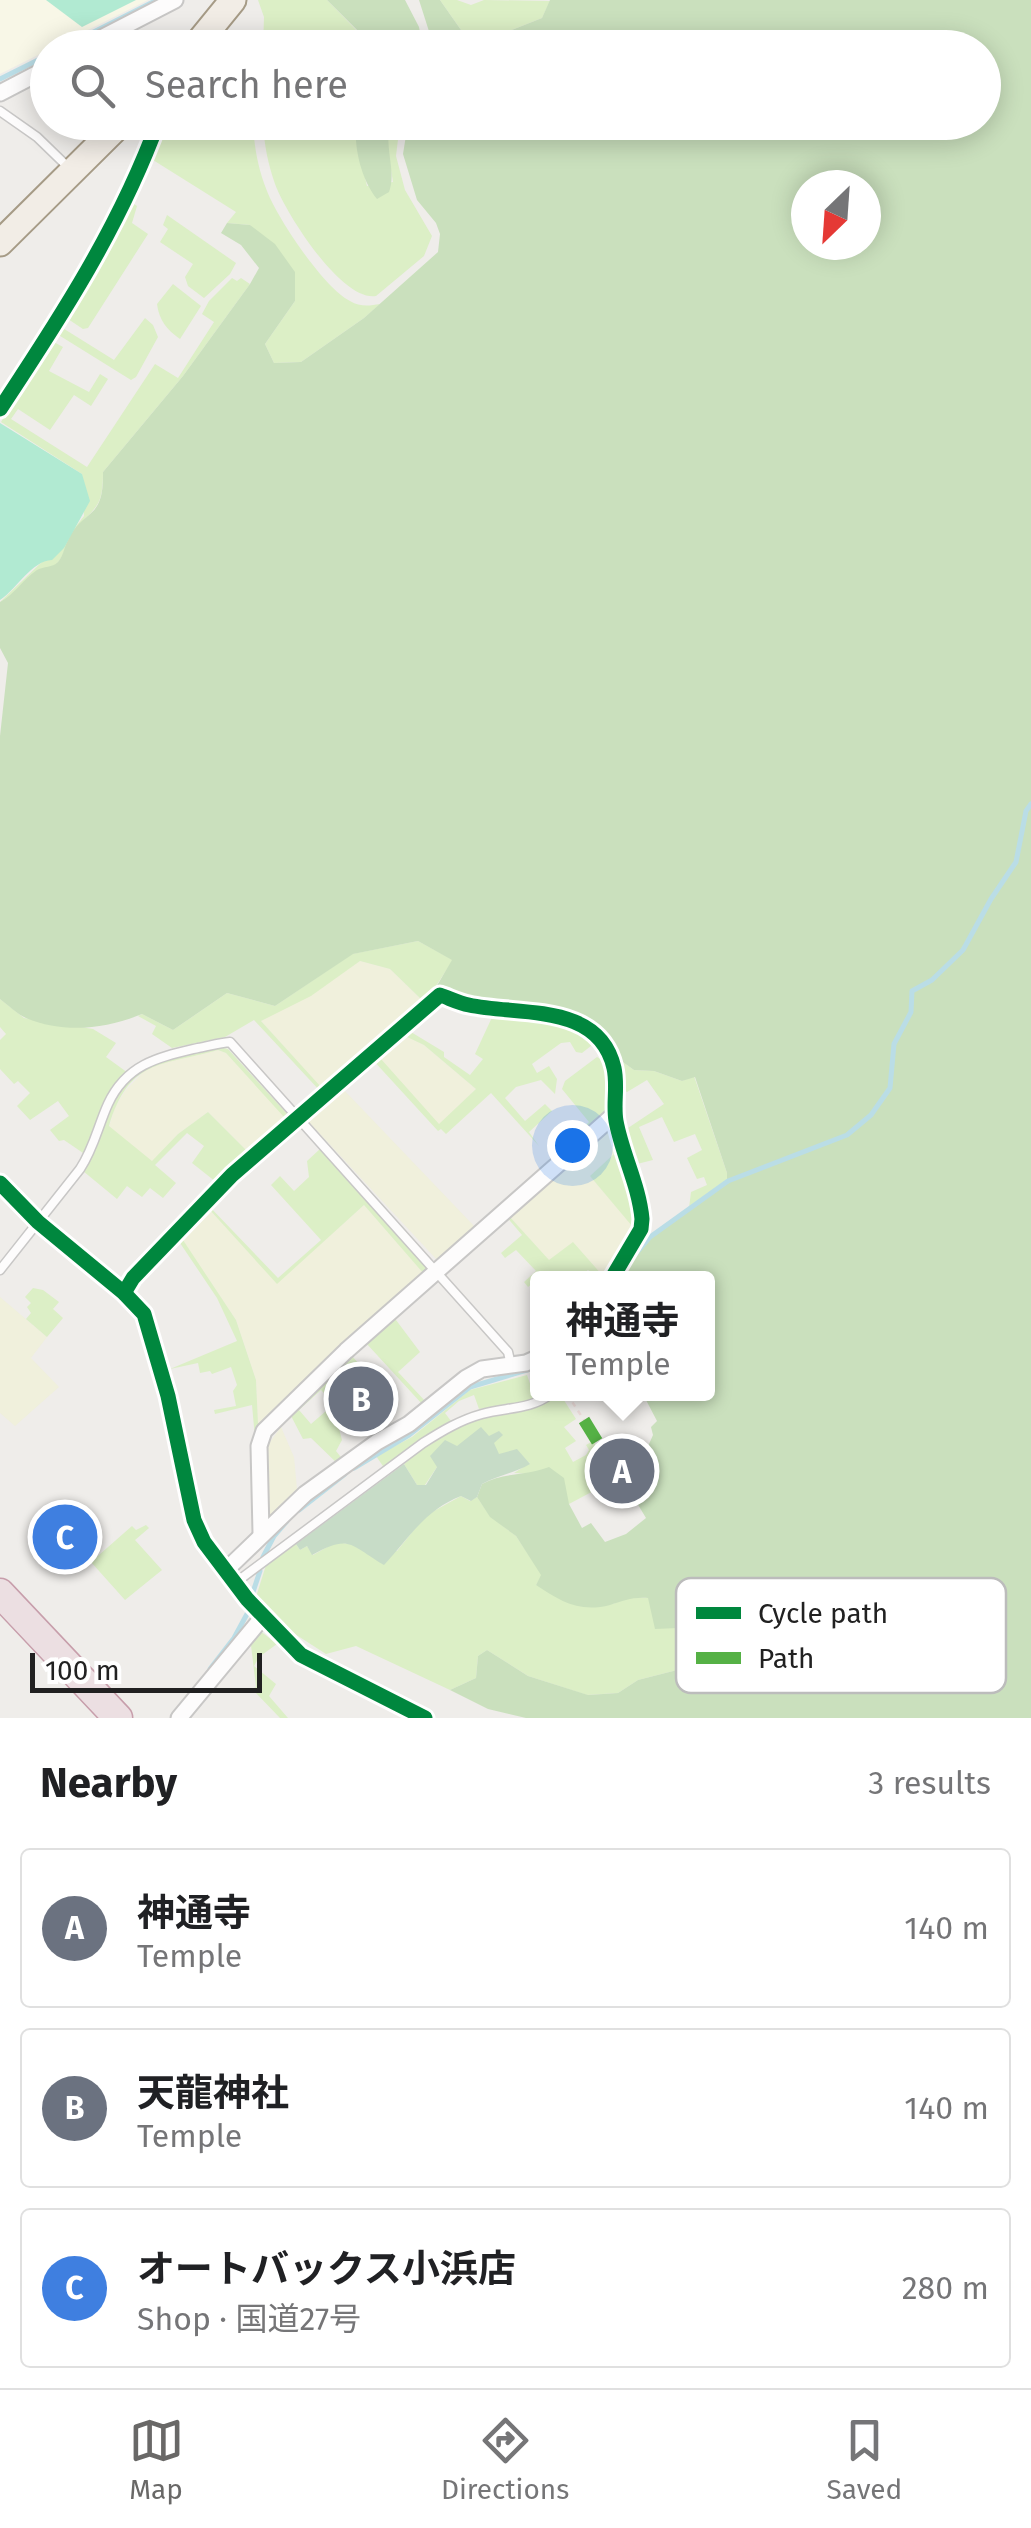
<!DOCTYPE html>
<meta charset="utf-8">
<style>
:root{--surface:#fff;--page:#f2f2f2;--text:#202124;--muted:#757577;--line:#e0e0e0;--accent:#696867}
body{margin:0;font-family:"Fira Sans","Noto Sans JP",sans-serif;background:var(--page);color:var(--text)}
.compass{position:absolute;left:791px;top:170px;width:90px;height:90px;border-radius:50%;background:var(--surface);box-shadow:0 5px 25px #0003;rotate:205deg}
.scale{position:absolute;left:30px;bottom:25px;width:232px;box-sizing:border-box;padding-left:10px;border:5px solid #212121;border-top:0;font-size:28px;line-height:35px;white-space:nowrap;color:#212121;-webkit-text-stroke:8px #fff;paint-order:stroke}
.you{position:absolute;left:572px;top:1145px;width:35px;height:35px;margin:-25px;border:8px solid #fff;border-radius:50%;background:#1a73e8;box-shadow:0 0 0 15px #1a73e833}
.badge{display:grid;place-items:center;width:65px;height:65px;border-radius:50%;background:var(--accent);color:#fff;font-size:32px;font-weight:700}
.pin{position:absolute;translate:-50% -50%;border:5px solid #fff;box-shadow:0 2px 10px #0006}
.popup{position:absolute;left:530px;top:1271px;width:185px;height:130px;box-sizing:border-box;display:grid;place-content:center;border-radius:10px;background:var(--surface);filter:drop-shadow(0 2px 8px #0005);font-size:32px;white-space:nowrap;color:var(--muted)}
.popup b{font-size:38px;color:var(--text)}
.popup::after{content:'';position:absolute;left:50%;top:100%;margin-left:-20px;border:20px solid transparent;border-top-color:var(--surface)}
.list{margin:0;padding:0;list-style:none}
h2{display:flex;justify-content:space-between;align-items:center;height:130px;margin:0;padding:0 40px;font-size:42px}
h2 small{font-size:32px;font-weight:400;color:var(--muted)}
.list li{display:grid;grid-template-columns:65px 1fr auto;gap:30px;align-items:center;box-sizing:border-box;height:160px;margin:0 20px 20px;padding:0 20px;border:2px solid var(--line);border-radius:10px}
.list b{display:block;font-size:38px;white-space:nowrap}
.list p{margin:0;font-size:32px;white-space:nowrap;color:var(--muted)}
.list em{font-size:32px;font-style:normal;color:var(--muted)}
.icon{flex:none;width:55px;height:55px;fill:none;stroke:currentColor;stroke-width:2;stroke-linecap:round;stroke-linejoin:round}
.map{position:relative;flex:none;width:1031px;height:1718px;overflow:hidden}
.search{position:absolute;background:var(--surface);box-shadow:0 5px 25px #0003;left:30px;right:30px;top:30px;height:110px;display:flex;align-items:center;gap:25px;box-sizing:border-box;padding:0 35px;border-radius:55px;color:var(--muted);font-size:38px}
.sheet{height:670px;background:var(--surface)}
nav{display:flex;justify-content:space-around;align-items:center;box-sizing:border-box;height:140px;border-top:2px solid var(--line);background:var(--surface);font-size:28px;color:var(--muted)}
nav a{display:grid;justify-items:center;gap:5px}
nav .on{color:var(--accent)}
.map>svg:first-child{display:block}
.education{fill:#f8f7e7}
.farmland{fill:#f0f0dc}
.grass{fill:#dcefc6;fill-rule:evenodd}
.forest{fill:#cae0bd;fill-rule:evenodd}
.cemetery{fill:#c7dcc7}
.pitch{fill:#b1ead2}
.lines{fill:none;stroke-linecap:round;stroke-linejoin:round}
.stream{stroke:#badde6;stroke-width:5}
.lane-casing{stroke:#c8c7c6;stroke-width:11}
.street-casing{stroke:#c8c7c6;stroke-width:19}
.primary-casing{stroke:#a69b86;stroke-width:29}
.highway-casing{stroke:#c79eab;stroke-width:31}
.path{stroke:#ecdcda;stroke-width:2.5;stroke-dasharray:5 5;stroke-linecap:butt}
.lane{stroke:#fdfcfc;stroke-width:8}
.street{stroke:#fdfcfc;stroke-width:15}
.primary{stroke:#f2ede6;stroke-width:25}
.highway{stroke:#ecdfe2;stroke-width:28}
.quiet{stroke:#55b145;stroke-width:12;stroke-dasharray:25 12;stroke-linecap:butt}
.cycleway-casing{stroke:#fff;stroke-width:21}
.cycleway{stroke:#00873e;stroke-width:15}
.key{fill:#fff;stroke:#bcbcbc;stroke-width:2.5}
.key-label{font-size:28px;fill:#212121}
</style>
<div class="map">
<svg width="1031" height="1718" viewBox="0 0 1031 1718">
<rect width="100%" height="100%" fill="#efedea"/>
<!-- education -->
<polygon class="education" points="0,0 148,0 0,74"/>
<!-- farmland -->
<g class="farmland">
<polygon points="360,961 390,969 421,999 321,1088 261,1021"/>
<polygon points="406,1036 424,1045 476,1089 439,1125 380,1059"/>
<polygon points="218,1050 226,1053 285,1117 246,1150 208,1112 178,1134 152,1162 109,1127 115,1107 125,1091 146,1069 169,1061"/>
<polygon points="343,1089 475,1227 438,1261 307,1120"/>
<polygon points="607,1128 614,1154 590,1176 632,1225 603,1277 573,1243 549,1261 509,1216"/>
<polygon points="364,1205 424,1273 262,1424 258,1423 256,1380 236,1320 180,1237 209,1209 277,1283"/>
<polygon points="0,1297 47,1337 31,1358 59,1387 15,1426 0,1413"/>
<polygon points="281,1427 294,1457 297,1489 269,1516 267,1446"/>
</g>
<!-- grass -->
<g class="grass">
<polygon points="258,0 327,0 364,38 364,47 263,47 264,17"/>
<polygon points="440,0 457,0 471,5 484,0 550,1 542,18 507,32 461,30"/>
<path d="M166,123H253C254,146 258,169 267,191C278,219 323,287 350,301C360,307 369,306 380,304L364,318L301,362L274,363L265,344L295,301L250,225L227,223L236,212L153,160Z"/>
<path d="M263,123H356L355,133L367,186L393,182L386,140L390,123H400L396,156L405,190L432,236L424,256L376,296C342,302 286,214 275,184C268,164 264,144 263,123Z"/>
<polygon points="131,202 137,206 132,223 148,234 88,328 83,329 68,319"/>
<polygon points="167,215 236,263 230,274 204,298 188,286 185,277 193,264 160,242 168,229 163,225"/>
<path d="M232,278L237,281L241,278L250,284L183,376L103,472C103,511 94,506 73,532C66,541 66,552 59,561C46,577 18,593 0,602L66,539L84,516L82,474L1,422L52,341L63,347L49,371L89,392L100,374L108,379L91,406L74,395L50,430L18,409L11,419L87,467L155,364L178,378L214,322L202,314L209,301Z"/>
<path d="M173,284L201,306L180,339C167,330 159,320 157,304Z"/>
<polygon points="145,318 153,325 158,337 136,377 131,380 57,334 61,327 114,360"/>
<path d="M418,941L453,960L428,998L321,1092L254,1020L225,1037L172,1048L152,1034L156,1026L138,1016L142,1014L173,1030L227,993L275,1006L352,954ZM360,961L390,969L421,999L321,1087L261,1021L311,996Z"/>
<polygon points="0,999 24,1018 93,1029 116,1043 106,1057 128,1073 86,1155 64,1140 59,1141 50,1130 69,1116 58,1101 30,1120 17,1106 30,1093 18,1081 14,1084 0,1069 0,1040 6,1034 0,1027"/>
<path d="M494,1013L567,1023L596,1042L582,1053L576,1052L570,1042L561,1043L532,1064L537,1073L549,1066L557,1079L555,1094L541,1080L516,1087L505,1098L525,1121L545,1104L552,1111L529,1132L539,1146L491,1093L446,1134L441,1129L438,1131L372,1059L406,1029L444,1052V1057L470,1075L483,1059L475,1054ZM405,1036L424,1045L476,1089L439,1124L381,1059Z"/>
<path d="M220,1047L228,1049L290,1117L216,1182L192,1163L204,1146L187,1133L155,1165L176,1183L163,1198L150,1188L142,1197L127,1186L117,1199L83,1171C97,1150 102,1128 112,1105C131,1059 177,1055 220,1047ZM218,1050L226,1053L284,1117L246,1150L208,1112L178,1134L152,1161L109,1126C129,1059 161,1066 218,1050Z"/>
<polygon points="610,1053 634,1070 654,1071 682,1081 694,1076 727,1173 727,1181 689,1208 691,1192 707,1185 704,1177 697,1179 687,1158 702,1150 695,1134 674,1142 662,1117 639,1127 653,1160 633,1165 624,1122 628,1128 664,1104 647,1080 627,1092 622,1089"/>
<polygon points="597,1057 604,1061 610,1111 569,1145 567,1143 589,1122 562,1089 565,1081"/>
<path d="M611,1123L636,1204V1225L608,1278H597L588,1270L578,1278L542,1276L528,1287L524,1282L536,1271L516,1250L505,1258L501,1253L522,1235L505,1215ZM607,1128L614,1154L590,1176L632,1226L603,1276L573,1242L549,1260L509,1216Z"/>
<path d="M320,1149L430,1270L255,1438L252,1405L215,1414L214,1410L236,1406L233,1391L237,1385L231,1367L212,1374L210,1371L200,1373L198,1363L170,1369L237,1341L217,1298L176,1237L208,1205L278,1278L321,1240L271,1185L280,1176L294,1191L309,1177L307,1161ZM364,1205L424,1274L262,1423H258L256,1380L236,1320L181,1237L209,1209L277,1284Z"/>
<polygon points="33,1288 43,1290 59,1302 53,1309 63,1318 47,1337 26,1319 31,1313 27,1307 31,1303 25,1297"/>
<polygon points="393,1316 420,1352 398,1372 426,1402 423,1405 366,1343 352,1356 372,1379 369,1382 361,1375 338,1396 330,1399 321,1390 299,1410 311,1424 333,1405 342,1440 336,1451 344,1461 339,1465 311,1438 303,1439 289,1412"/>
<polygon points="527,1375 533,1392 543,1394 525,1402 479,1409 474,1395 459,1401 445,1413 451,1421 421,1440 385,1469 376,1456 412,1437 470,1390"/>
<path d="M560,1394L576,1419L564,1427L576,1441L565,1448L573,1462L586,1455L589,1450L586,1445L593,1441L605,1459L601,1461L604,1466L591,1475L599,1488L569,1504L530,1474L514,1473L530,1463L499,1455L481,1428L437,1467L425,1485H417L404,1464C428,1444 455,1423 486,1416C516,1409 533,1412 560,1394Z"/>
<polygon points="461,1496 470,1501 477,1497 490,1516 516,1536 542,1575 536,1585 613,1604 627,1597 648,1598 678,1628 678,1646 685,1668 638,1680 618,1693 587,1695 528,1676 487,1650 478,1656 476,1678 450,1690 356,1646 326,1654 284,1627 256,1597 266,1565 296,1544 300,1550 307,1546 313,1555 336,1542 397,1551 425,1516"/>
<polygon points="146,1525 149,1528 135,1540 162,1570 125,1600 91,1562 132,1526 136,1530"/>
<polygon points="259,1630 277,1644 259,1657 254,1666 276,1684 269,1696 288,1718 280,1718 252,1689 256,1687 250,1637"/>
</g>
<!-- forest -->
<g class="forest">
<polygon points="327,0 405,0 419,27 423,47 364,47 364,37"/>
<path d="M419,0H440L461,30L507,32L542,18L550,0H1031V1718H526L488,1709L450,1690L476,1678L478,1656L487,1650L528,1676L588,1695L618,1693L638,1680L685,1668L678,1646V1628L655,1629L648,1598C631,1597 624,1601 610,1605C579,1613 560,1601 536,1585L541,1575L516,1536L490,1517L477,1497L482,1484C504,1472 526,1476 549,1467L564,1478L569,1504L582,1528L591,1523L605,1542L626,1534L646,1518L634,1498L651,1486V1476L642,1460L653,1435L651,1427L657,1421L646,1400L648,1394H707V1278H620C647,1231 683,1213 727,1181V1173L695,1077L682,1081L654,1071L634,1070L610,1053L593,1029L463,1001L435,989L452,960L418,941L353,954L275,1006L227,993L173,1030L142,1014C105,1029 65,1034 26,1018C17,1014 8,1005 0,999V736L8,663L0,648V602C15,594 23,579 37,570C44,566 52,568 58,562C64,555 64,547 68,540C84,507 104,522 103,472L183,376L250,284L259,268L241,245L221,233L227,223L250,225L275,244L295,272V301L265,344L274,363L301,362L364,318L438,252L440,234L436,223L417,200L403,154L408,123L984,122V48L434,47ZM806,185H866V245H806Z"/>
<path d="M356,123H390C384,149 397,172 389,192L377,199C361,179 354,148 356,123Z"/>
</g>
<!-- cemetery -->
<path class="cemetery" d="M481,1427L489,1436L499,1431L503,1435L494,1443L499,1454L517,1449L530,1464C515,1473 498,1475 482,1484L477,1497L471,1501L461,1496C425,1510 409,1538 384,1565C349,1544 350,1534 312,1555L307,1546L300,1550L296,1544L404,1464L417,1485H426L437,1467L430,1456L445,1440L457,1446Z"/>
<!-- pitch -->
<g class="pitch">
<polygon points="46,0 136,0 82,27"/>
<path d="M0,423L82,474L90,501L64,548L52,560C31,561 17,589 0,600Z"/>
</g>
<g class="lines">
<!-- stream -->
<g class="stream">
<polyline points="62,48 157,0"/>
<polyline points="0,79 48,55"/>
<polyline points="633,1257 650,1237 728,1181 847,1135 871,1115 890,1088 894,1044 911,1012 912,991 932,980 963,950 991,899 1016,862 1026,811 1031,804"/>
<polyline points="354,1468 409,1435 470,1387 537,1367"/>
<polyline points="299,1510 345,1474"/>
<polyline points="263,1557 274,1536 287,1521"/>
<polyline points="253,1592 260,1571"/>
<polyline points="210,1669 234,1638 247,1614"/>
</g>
<defs>
<g id="lane">
<polyline points="0,111 37,137 69,168"/>
<path d="M0,1270L80,1169C94,1148 98,1126 108,1104C127,1063 160,1057 198,1048C209,1046 219,1043 230,1042L508,1352L511,1365"/>
<path d="M235,1583L423,1443C442,1431 460,1420 482,1414C506,1407 530,1410 551,1394"/>
</g>
<g id="street">
<polyline points="82,48 175,0"/>
<polyline points="0,93 48,68"/>
<path d="M0,409C61,317 120,226 158,122"/>
<polyline points="0,1183 38,1222 124,1293 144,1314 168,1396 194,1520 204,1542 247,1599 301,1655 425,1718"/>
<path d="M124,1293L133,1278L232,1175L440,995C449,998 459,1003 469,1005C519,1016 599,1002 614,1068C618,1086 613,1104 616,1121C622,1154 639,1185 642,1219L641,1229L612,1278"/>
<polyline points="261,1533 259,1446 264,1431 346,1351 615,1114"/>
<polyline points="226,1570 305,1494 377,1442 409,1424 466,1378 482,1369 526,1363 537,1358"/>
<polyline points="179,1718 262,1618"/>
</g>
<g id="primary">
<polyline points="194,48 233,0"/>
<polyline points="0,243 122,122"/>
</g>
<polyline id="highway" points="0,1593 118,1718"/>
</defs>
<!-- lane casing -->
<use href="#lane" class="lane-casing"/>
<!-- street casing -->
<use href="#street" class="street-casing"/>
<!-- primary casing -->
<use href="#primary" class="primary-casing"/>
<!-- highway casing -->
<use href="#highway" class="highway-casing"/>
<!-- path -->
<polyline class="path" points="567,1394 584,1420"/>
<!-- lane -->
<use href="#lane" class="lane"/>
<!-- street -->
<use href="#street" class="street"/>
<!-- primary -->
<use href="#primary" class="primary"/>
<!-- highway -->
<use href="#highway" class="highway"/>
<!-- quiet -->
<polyline class="quiet" points="584,1420 608,1459"/>
<defs>
<g id="cycleway">
<path d="M0,409C61,317 120,226 158,122"/>
<polyline points="0,1183 38,1222 124,1293 144,1314 168,1396 194,1520 204,1542 247,1599 301,1655 425,1718"/>
<path d="M124,1293L133,1278L232,1175L440,995C449,998 459,1003 469,1005C519,1016 599,1002 614,1068C618,1086 613,1104 616,1121C622,1154 639,1185 642,1219L641,1229L612,1278"/>
</g>
</defs>
<!-- cycleway casing -->
<use href="#cycleway" class="cycleway-casing"/>
<!-- cycleway -->
<use href="#cycleway" class="cycleway"/>
</g>
<!-- legend -->
<rect x="676" y="1578" width="330" height="115" rx="15" class="key"/>
<rect x="696" y="1607" width="45" height="12" fill="#00873e"/>
<rect x="696" y="1652" width="45" height="12" fill="#55b145"/>
<g class="key-label">
<text x="758" y="1623">Cycle path</text>
<text x="758" y="1668">Path</text>
</g>
</svg>
<svg class="compass" viewBox="-18 -18 36 36"><path d="M0-13l5 13h-10z" fill="#e53935"/><path d="M0 13l5-13h-10z" fill="#757577"/></svg>
<div class="scale">100 m</div>
<div class="you"></div>
<div class="pin badge" style="left:622px;top:1471px;background:#6b7280">A</div>
<div class="popup"><b>神通寺</b>Temple</div>
<div class="pin badge" style="left:361px;top:1399px;background:#6b7280">B</div>
<div class="pin badge" style="left:65px;top:1537px;background:#3f7fe0">C</div>
<div class="search"><svg class="icon" aria-label="search" viewBox="0 0 24 24"><circle cx="10" cy="10" r="6"/><path d="M15 15l6 6"/></svg>Search here</div>
</div>
<section class="sheet">
<h2>Nearby<small>3 results</small></h2>
<ul class="list">
<li><span class="badge" style="background:#6b7280">A</span><div><b>神通寺</b><p>Temple</p></div><em>140 m</em></li>
<li><span class="badge" style="background:#6b7280">B</span><div><b>天龍神社</b><p>Temple</p></div><em>140 m</em></li>
<li><span class="badge" style="background:#3f7fe0">C</span><div><b>オートバックス小浜店</b><p>Shop · 国道27号</p></div><em>280 m</em></li>
</ul>
</section>
<nav>
<a class="on"><svg class="icon" aria-label="map" viewBox="0 0 24 24"><path d="M3 6l6-2 6 2 6-2v14l-6 2-6-2-6 2zM9 4v14M15 6v14"/></svg>Map</a>
<a><svg class="icon" aria-label="directions" viewBox="0 0 24 24"><path d="M12 3l9 9-9 9-9-9zM9 14v-3h6M13 9l2 2-2 2"/></svg>Directions</a>
<a><svg class="icon" aria-label="saved" viewBox="0 0 24 24"><path d="M7 4h10v16l-5-4-5 4z"/></svg>Saved</a>
</nav>
